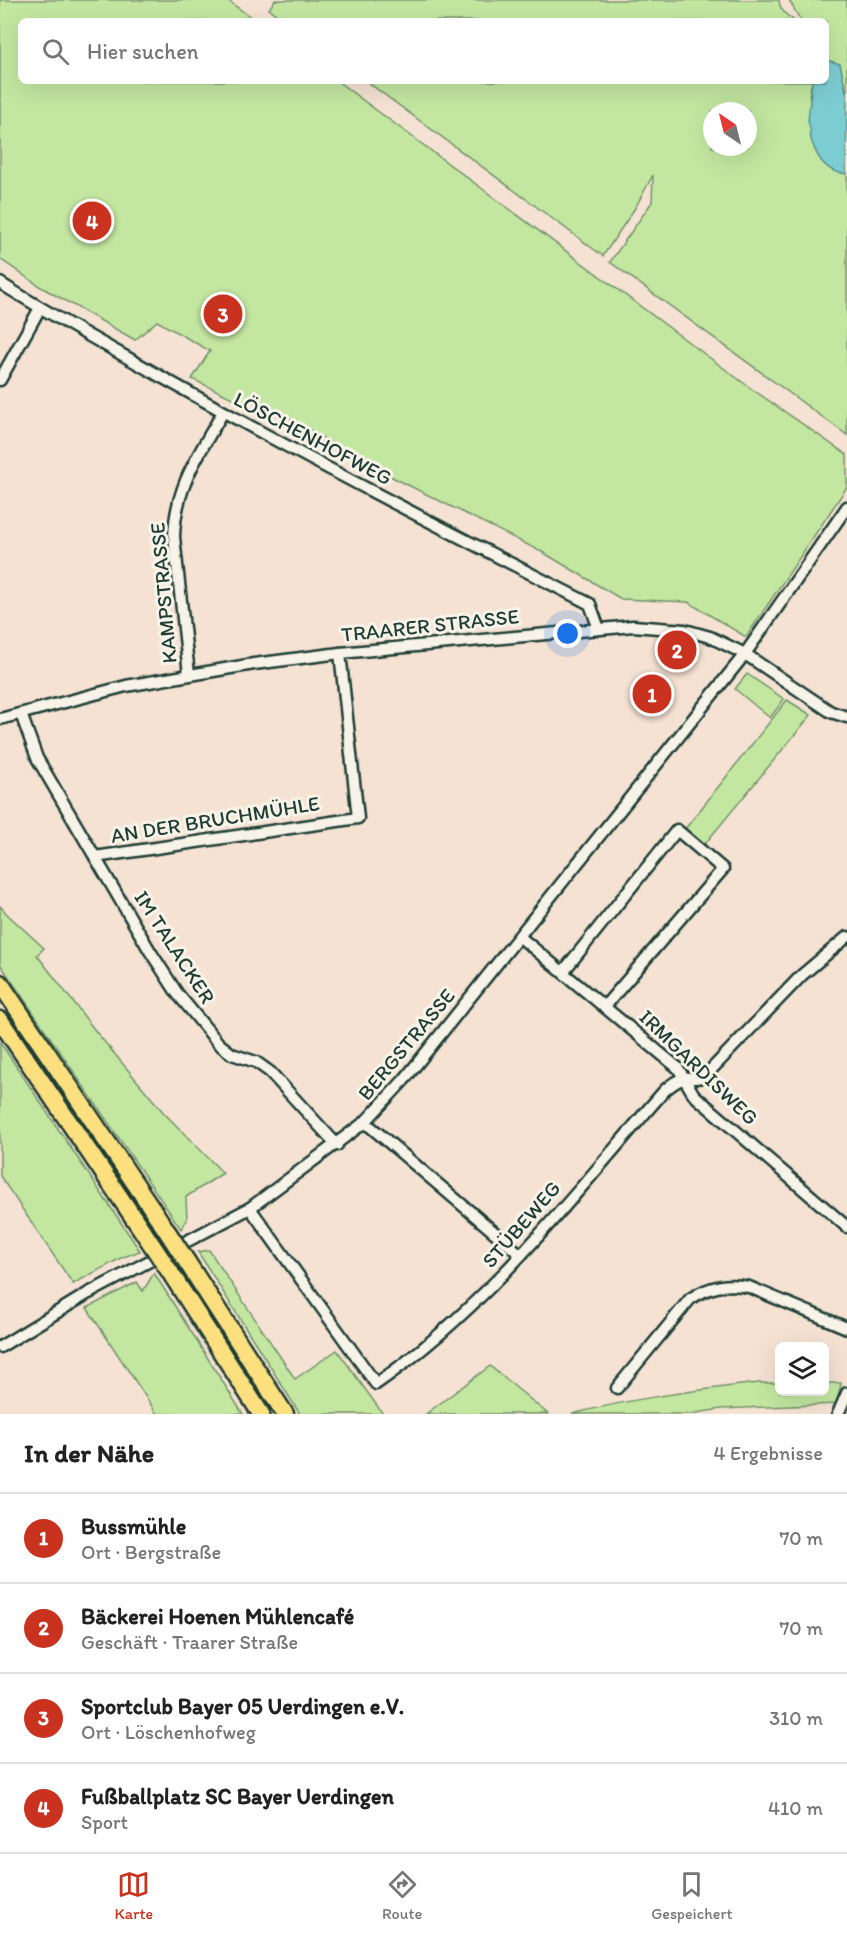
<!DOCTYPE html>
<html lang="de">
<meta charset="utf-8">
<style>
:root{--surface:#fff;--page:#f6f6f6;--text:#222;--muted:#767676;--line:#e0e0e0;--accent:#c8321e}
body{margin:0;font-family:Itim,sans-serif;background:var(--page);color:var(--text)}
.controls{position:absolute;right:18px;bottom:18px;display:grid;overflow:hidden;border-radius:9px;box-shadow:0 6px 24px #0002}
.controls button{width:54px;height:54px;display:grid;place-items:center;padding:0;border:0;border-bottom:2px solid var(--line);background:var(--surface);color:var(--text);font:30px sans-serif}
.compass{position:absolute;left:703px;top:102px;width:54px;height:54px;border-radius:50%;background:var(--surface);box-shadow:0 6px 24px #0002;rotate:325deg}
.you{position:absolute;left:568px;top:634px;width:21px;height:21px;margin:-15px;border:4px solid #fff;border-radius:50%;background:#1a73e8;box-shadow:0 0 0 9px #1a73e833}
.badge{display:grid;place-items:center;width:39px;height:39px;border-radius:50%;background:var(--accent);color:#fff;font-size:20px;font-weight:700}
.pin{position:absolute;translate:-50% -50%;border:3px solid #fff;box-shadow:0 2px 6px #0006}
.list{margin:0;padding:0;list-style:none}
h2{display:flex;justify-content:space-between;align-items:center;height:78px;margin:0;padding:0 24px;font-size:26px}
h2 small{font-size:20px;font-weight:400;color:var(--muted)}
.list li{display:grid;grid-template-columns:39px 1fr auto;gap:18px;align-items:center;box-sizing:border-box;height:90px;padding:0 24px;border-top:2px solid var(--line)}
.list b{display:block;font-size:22px;white-space:nowrap}
.list p{margin:0;font-size:20px;white-space:nowrap;color:var(--muted)}
.list em{font-size:20px;font-style:normal;color:var(--muted)}
.icon{flex:none;width:33px;height:33px;fill:none;stroke:currentColor;stroke-width:2;stroke-linecap:round;stroke-linejoin:round}
.map{position:relative;flex:none;width:847px;height:1414px;overflow:hidden}
.search{position:absolute;background:var(--surface);box-shadow:0 6px 24px #0002;left:18px;right:18px;top:18px;height:66px;display:flex;align-items:center;gap:15px;box-sizing:border-box;padding:0 21px;border-radius:9px;color:var(--muted);font-size:22px}
.sheet{height:438px;background:var(--surface)}
nav{display:flex;justify-content:space-around;align-items:center;box-sizing:border-box;height:84px;border-top:2px solid var(--line);background:var(--surface);font-size:16px;color:var(--muted)}
nav a{display:grid;justify-items:center;gap:3px}
nav .on{color:var(--accent)}
.map>svg:first-child{display:block}
.green{fill:#c3e7a1;stroke:#71926a;stroke-width:1.5;fill-rule:evenodd}
.water{fill:#7ccdd2;stroke:#579393;stroke-width:1.5}
.lines{fill:none;stroke-linecap:round;stroke-linejoin:round}
.minor-casing{stroke:#1f3d34;stroke-width:15}
.highway-casing{stroke:#1f3d34;stroke-width:21}
.minor{stroke:#f7f3e8;stroke-width:10}
.highway{stroke:#fce080;stroke-width:16}
.highway-bridge-casing{stroke:#1f3d34;stroke-width:21;stroke-linecap:butt}
.highway-bridge{stroke:#fce080;stroke-width:16}
.labels{text-anchor:middle;dominant-baseline:central;stroke-width:6;stroke-linejoin:round;paint-order:stroke}
.street-label{font-size:21px;fill:#1f3d34;stroke:#f7f3e8}
</style>
<div class="map">
<svg width="847" height="1414" viewBox="0 0 847 1414">
<rect width="100%" height="100%" fill="#f5e2d3"/>
<filter id="ink" filterUnits="userSpaceOnUse"><feTurbulence type="fractalNoise" baseFrequency=".0167" numOctaves="2"/><feDisplacementMap in="SourceGraphic" scale="12" xChannelSelector="R" yChannelSelector="G"/><feConvolveMatrix kernelMatrix="1 2 1 2 8 2 1 2 1" color-interpolation-filters="sRGB"/></filter>
<g filter="url(#ink)">
<!-- green -->
<g class="green">
<polygon points="0,0 227,0 256,21 21,21 21,81 337,81 749,387 847,455 847,487 746,637 688,602 621,599 544,553 368,465 254,397 243,403 192,379 210,351 157,321 135,340 41,287 0,259"/>
<path d="M275,0H779C780,11 786,15 795,21H285L269,9Z"/>
<polygon points="789,0 847,0 847,96 840,64 826,60 826,21 801,21"/>
<path d="M366,81H812L809,97L847,173V435L610,262L652,202L653,175L635,208L603,256ZM712,111H748V147H712Z"/>
<polygon points="747,674 784,699 770,718 735,689"/>
<polygon points="787,700 811,715 704,845 685,829"/>
<polygon points="0,906 8,915 44,948 37,955 97,1033 164,1113 223,1173 186,1197 187,1220 181,1229 0,964"/>
<polygon points="0,1042 140,1251 121,1258 73,1284 0,1176"/>
<polygon points="209,1250 295,1379 337,1350 383,1414 300,1414 198,1252"/>
<polygon points="154,1273 243,1414 157,1414 87,1308 137,1282 143,1291"/>
<polygon points="490,1366 548,1414 426,1414"/>
<path d="M759,1383H779L780,1392H824L825,1383H841L837,1404L721,1409L690,1414H572C634,1398 696,1390 759,1383Z"/>
</g>
<!-- water -->
<path class="water" d="M826,60L840,64L847,96L846,174C822,172 815,153 809,133L811,132L808,121L812,81H826Z"/>
<g class="lines">
<defs>
<g id="minor">
<path d="M0,283C54,317 109,347 165,379C305,458 447,531 590,604L599,629"/>
<polyline points="0,380 40,308"/>
<path d="M189,674L174,537C175,487 199,454 223,412"/>
<polyline points="21,714 37,758 95,857 358,818 340,653"/>
<polyline points="0,719 126,686 254,664 340,653 633,626 685,630 710,637 745,654 831,712 847,717"/>
<polyline points="95,857 150,951 177,993 219,1044 232,1054 256,1062 270,1072 337,1145"/>
<polyline points="520,937 678,1068 694,1095 847,1227"/>
<polyline points="563,972 677,830 723,869 605,1006"/>
<polyline points="365,1122 521,1255"/>
<path d="M250,1208L376,1384C490,1305 574,1194 665,1090C671,1085 678,1079 686,1078C694,1077 698,1080 705,1076L802,975L847,937"/>
<polyline points="0,1347 87,1294 250,1208 365,1122 404,1080 745,654 847,507"/>
<path d="M617,1388L690,1299C709,1286 727,1283 749,1287L847,1328"/>
<polyline points="838,1414 847,1393"/>
</g>
<g id="highway">
<polyline points="0,983 163,1225"/>
<polyline points="0,1020 146,1236"/>
<polyline points="187,1262 285,1414"/>
<polyline points="170,1272 261,1414"/>
</g>
</defs>
<!-- minor casing -->
<use href="#minor" class="minor-casing"/>
<!-- highway casing -->
<use href="#highway" class="highway-casing"/>
<!-- minor -->
<use href="#minor" class="minor"/>
<!-- highway -->
<use href="#highway" class="highway"/>
<defs>
<g id="highway-bridge">
<polyline points="163,1225 187,1262"/>
<polyline points="146,1236 170,1272"/>
</g>
</defs>
<!-- highway-bridge casing -->
<use href="#highway-bridge" class="highway-bridge-casing"/>
<!-- highway-bridge -->
<use href="#highway-bridge" class="highway-bridge"/>
</g>
</g>
<g class="labels">
<!-- street labels -->
<g class="street-label">
<text transform="translate(313 438) rotate(28)">LÖSCHENHOFWEG</text>
<text transform="translate(163 593) rotate(-95)">KAMPSTRASSE</text>
<text transform="translate(430 625) rotate(-6)">TRAARER STRASSE</text>
<text transform="translate(215 819) rotate(-9)">AN DER BRUCHMÜHLE</text>
<text transform="translate(175 947) rotate(57)">IM TALACKER</text>
<text transform="translate(406 1044) rotate(-50)">BERGSTRASSE</text>
<text transform="translate(699 1067) rotate(44)">IRMGARDISWEG</text>
<text transform="translate(521 1224) rotate(-49)">STÜBEWEG</text>
</g>
</g>
</svg>
<div class="controls">
<button><svg class="icon" aria-label="layers" viewBox="0 0 24 24"><path d="M12 4l9 5-9 5-9-5zM3 14l9 5 9-5"/></svg></button>
</div>
<svg class="compass" viewBox="-18 -18 36 36"><path d="M0-13l5 13h-10z" fill="#e53935"/><path d="M0 13l5-13h-10z" fill="#767676"/></svg>
<div class="you"></div>
<div class="pin badge" style="left:652px;top:694px">1</div>
<div class="pin badge" style="left:677px;top:650px">2</div>
<div class="pin badge" style="left:223px;top:314px">3</div>
<div class="pin badge" style="left:92px;top:221px">4</div>
<div class="search"><svg class="icon" aria-label="search" viewBox="0 0 24 24"><circle cx="10" cy="10" r="6"/><path d="M15 15l6 6"/></svg>Hier suchen</div>
</div>
<section class="sheet">
<h2>In der Nähe<small>4 Ergebnisse</small></h2>
<ul class="list">
<li><span class="badge">1</span><div><b>Bussmühle</b><p>Ort · Bergstraße</p></div><em>70 m</em></li>
<li><span class="badge">2</span><div><b>Bäckerei Hoenen Mühlencafé</b><p>Geschäft · Traarer Straße</p></div><em>70 m</em></li>
<li><span class="badge">3</span><div><b>Sportclub Bayer 05 Uerdingen e.V.</b><p>Ort · Löschenhofweg</p></div><em>310 m</em></li>
<li><span class="badge">4</span><div><b>Fußballplatz SC Bayer Uerdingen</b><p>Sport</p></div><em>410 m</em></li>
</ul>
</section>
<nav>
<a class="on"><svg class="icon" aria-label="map" viewBox="0 0 24 24"><path d="M3 6l6-2 6 2 6-2v14l-6 2-6-2-6 2zM9 4v14M15 6v14"/></svg>Karte</a>
<a><svg class="icon" aria-label="directions" viewBox="0 0 24 24"><path d="M12 3l9 9-9 9-9-9zM9 14v-3h6M13 9l2 2-2 2"/></svg>Route</a>
<a><svg class="icon" aria-label="saved" viewBox="0 0 24 24"><path d="M7 4h10v16l-5-4-5 4z"/></svg>Gespeichert</a>
</nav>
